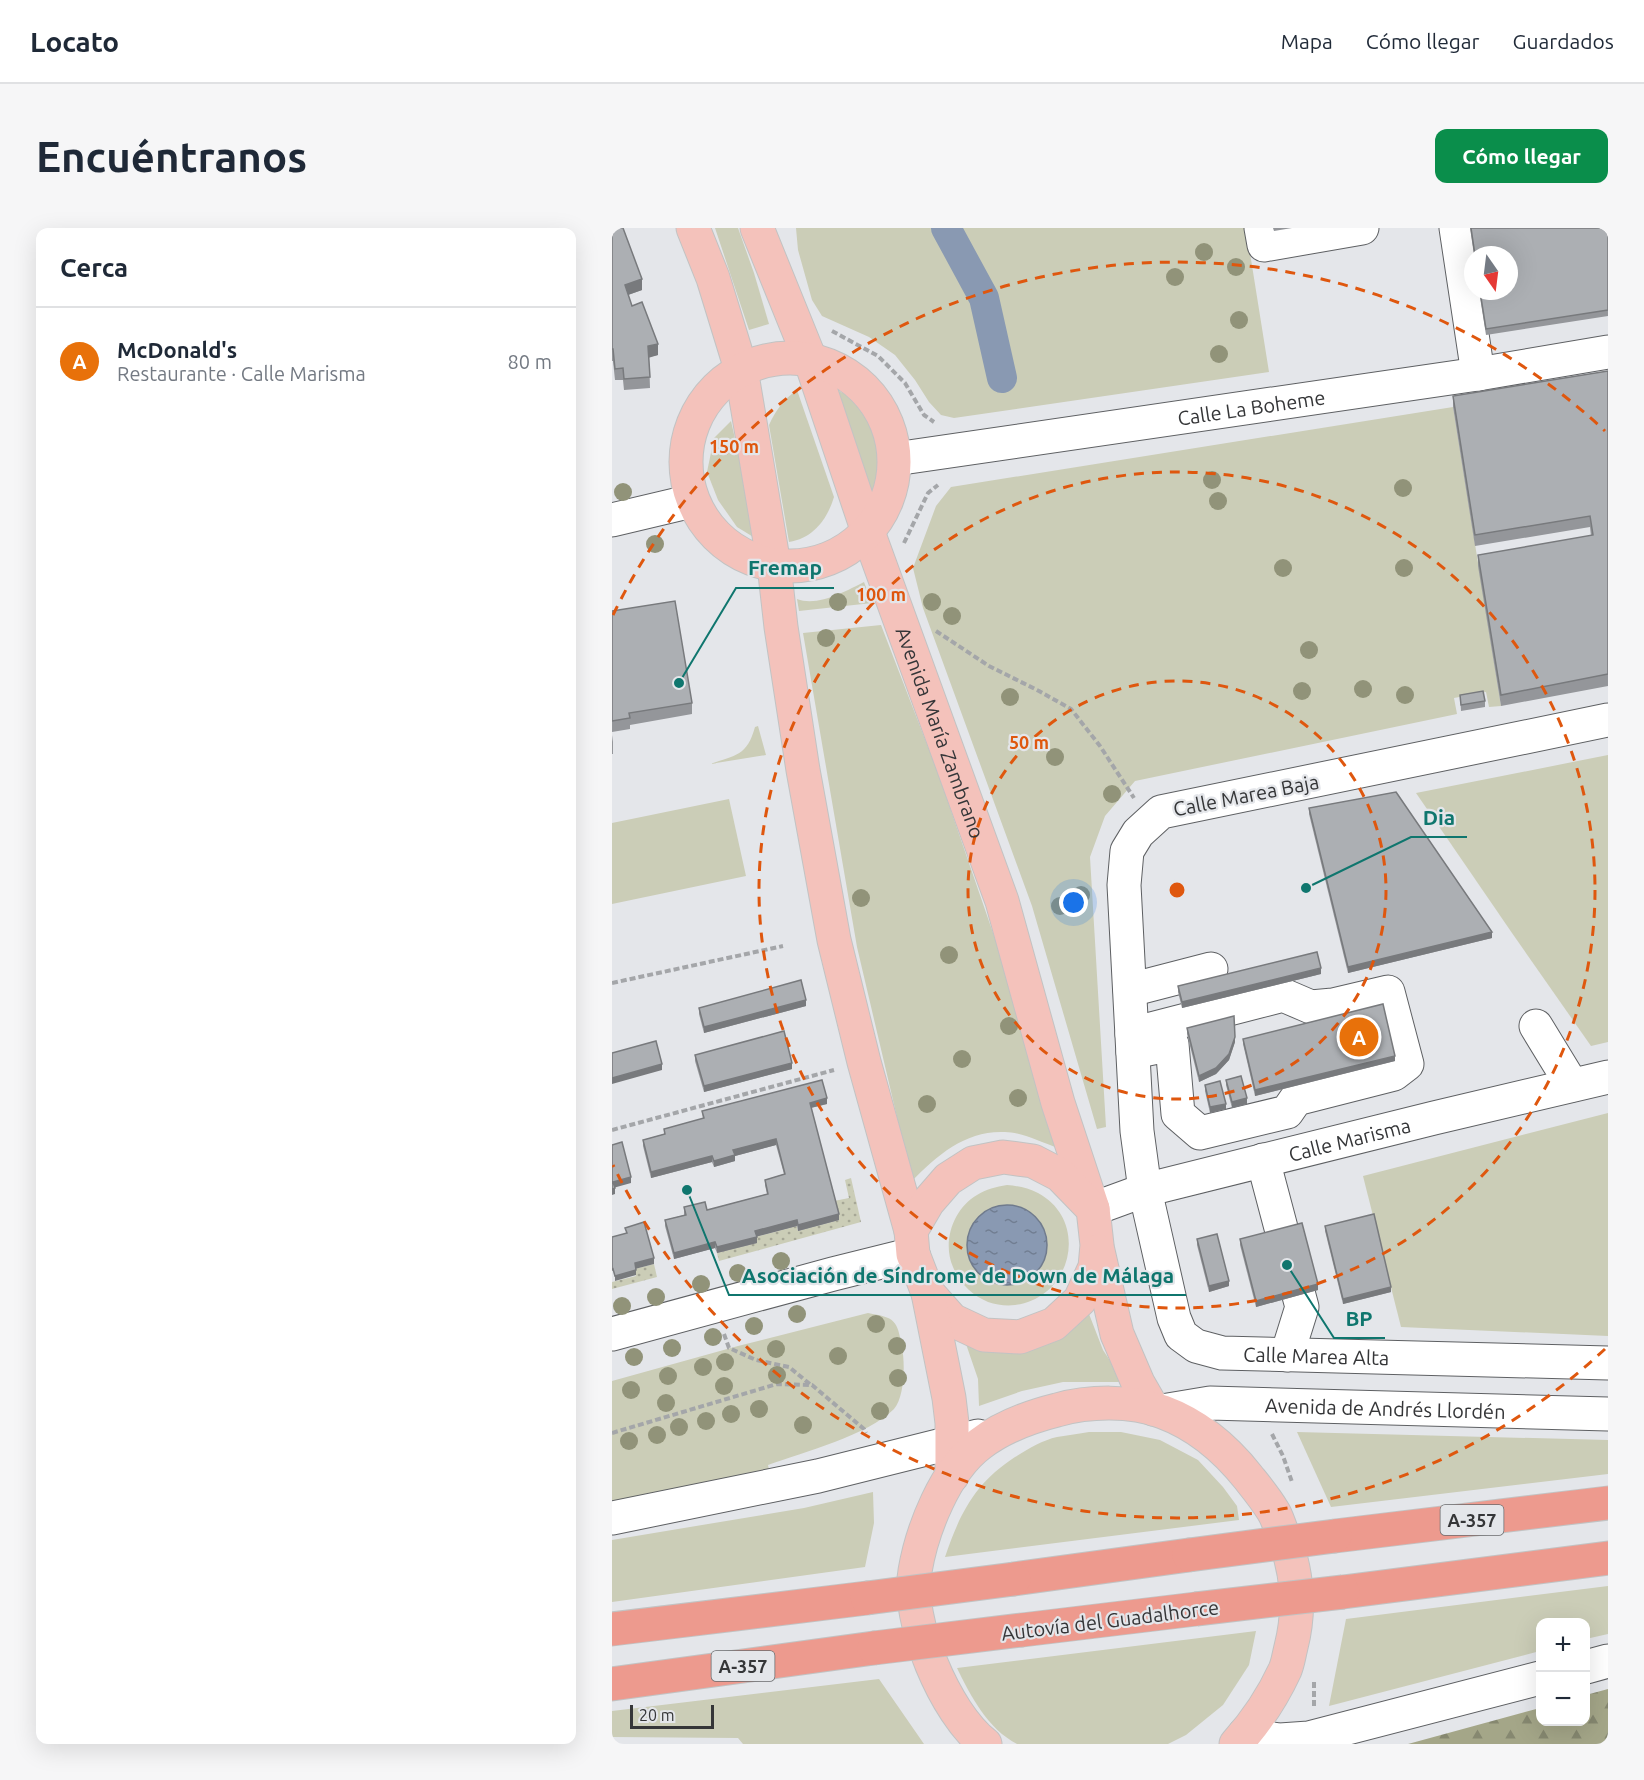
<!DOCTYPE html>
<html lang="es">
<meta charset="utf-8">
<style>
:root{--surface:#fff;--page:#f6f6f7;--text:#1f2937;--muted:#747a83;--line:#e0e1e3;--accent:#0a8e4b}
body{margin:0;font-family:Ubuntu,sans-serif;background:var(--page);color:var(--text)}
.controls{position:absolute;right:18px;bottom:18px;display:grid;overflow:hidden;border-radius:12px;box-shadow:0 6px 24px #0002}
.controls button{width:54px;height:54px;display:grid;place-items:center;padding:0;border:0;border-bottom:2px solid var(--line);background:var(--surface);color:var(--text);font:30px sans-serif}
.compass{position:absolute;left:852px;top:18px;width:54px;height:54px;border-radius:50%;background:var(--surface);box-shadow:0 6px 24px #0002;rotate:166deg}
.scale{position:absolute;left:18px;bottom:15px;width:84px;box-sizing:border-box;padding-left:6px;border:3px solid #353638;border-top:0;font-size:16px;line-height:21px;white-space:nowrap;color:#353638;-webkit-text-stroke:4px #e4e6ea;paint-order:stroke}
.you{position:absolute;left:462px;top:675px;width:21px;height:21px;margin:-15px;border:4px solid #fff;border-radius:50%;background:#1a73e8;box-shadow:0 0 0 9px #1a73e833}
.badge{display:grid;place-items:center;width:39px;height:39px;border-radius:50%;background:var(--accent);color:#fff;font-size:20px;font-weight:700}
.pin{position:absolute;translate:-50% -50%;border:3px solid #fff;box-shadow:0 2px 6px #0006}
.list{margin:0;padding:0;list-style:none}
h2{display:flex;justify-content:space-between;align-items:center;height:78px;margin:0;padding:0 24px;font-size:26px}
h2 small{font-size:20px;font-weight:400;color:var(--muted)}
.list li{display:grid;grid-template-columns:39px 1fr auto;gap:18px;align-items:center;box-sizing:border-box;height:108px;padding:0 24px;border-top:2px solid var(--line)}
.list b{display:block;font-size:22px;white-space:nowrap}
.list p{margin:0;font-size:20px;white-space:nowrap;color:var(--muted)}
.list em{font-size:20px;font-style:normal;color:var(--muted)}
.map{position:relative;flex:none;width:996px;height:1516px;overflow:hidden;border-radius:12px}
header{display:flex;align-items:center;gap:36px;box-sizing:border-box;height:84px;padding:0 30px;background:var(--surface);border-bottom:2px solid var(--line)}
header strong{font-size:28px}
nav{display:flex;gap:33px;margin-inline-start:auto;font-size:21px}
.intro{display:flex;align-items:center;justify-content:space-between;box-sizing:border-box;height:144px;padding:0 36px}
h1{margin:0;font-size:42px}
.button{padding:15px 27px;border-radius:12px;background:var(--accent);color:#fff;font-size:21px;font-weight:700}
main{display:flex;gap:36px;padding:0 36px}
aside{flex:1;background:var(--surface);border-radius:12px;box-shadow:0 6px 24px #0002}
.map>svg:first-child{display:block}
.green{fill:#cbcdb7}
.forest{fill:url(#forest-firs)}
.garden{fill:url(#garden-dots)}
.water{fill:url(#water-ripples);stroke:#707b8d;stroke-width:1.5}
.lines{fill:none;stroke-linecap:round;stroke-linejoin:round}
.canal{stroke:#8999b2;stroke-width:30}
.minor-casing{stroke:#5e6063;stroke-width:35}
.major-casing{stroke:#c2c3c3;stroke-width:35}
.highway-casing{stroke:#c2c3c3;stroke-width:35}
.path{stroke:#a4a6a9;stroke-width:4;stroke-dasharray:6 3;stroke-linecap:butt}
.minor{stroke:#fff;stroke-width:33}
.major{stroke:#f4c2bb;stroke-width:33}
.highway{stroke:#ed9a8e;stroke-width:33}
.highway-bridge-casing{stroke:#c2c3c3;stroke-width:35;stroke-linecap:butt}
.highway-bridge{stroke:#ed9a8e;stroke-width:33}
.tree{fill:#919379}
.wall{fill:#94969a}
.shaded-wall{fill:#787a7d}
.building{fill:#acafb3;stroke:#787a7d;stroke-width:1.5}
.ring{fill:none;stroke:#df570e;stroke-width:3;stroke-dasharray:10 8}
.labels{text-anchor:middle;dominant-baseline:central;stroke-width:4.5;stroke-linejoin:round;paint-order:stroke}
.shield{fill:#e4e6ea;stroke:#6a6b6d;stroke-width:1.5}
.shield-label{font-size:18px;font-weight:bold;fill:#353638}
.street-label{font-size:20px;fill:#353638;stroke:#e4e6ea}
.centre{fill:#df570e;stroke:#e4e6ea;stroke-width:3}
.ring-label{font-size:18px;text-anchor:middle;font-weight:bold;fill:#df570e;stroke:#e4e6ea;stroke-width:4.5;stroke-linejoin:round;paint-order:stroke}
.leader{fill:none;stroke:#0f766e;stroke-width:2}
.callout-dot{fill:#0f766e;stroke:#e4e6ea;stroke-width:2}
.callout-label{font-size:21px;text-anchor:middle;font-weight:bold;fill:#0f766e;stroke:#e4e6ea;stroke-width:4.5;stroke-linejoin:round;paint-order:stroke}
</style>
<header>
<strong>Locato</strong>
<nav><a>Mapa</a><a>Cómo llegar</a><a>Guardados</a></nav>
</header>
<div class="intro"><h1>Encuéntranos</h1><a class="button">Cómo llegar</a></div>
<main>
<aside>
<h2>Cerca<small></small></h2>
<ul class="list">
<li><span class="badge" style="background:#e8710a">A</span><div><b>McDonald's</b><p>Restaurante · Calle Marisma</p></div><em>80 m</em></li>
</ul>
</aside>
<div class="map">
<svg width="996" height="1516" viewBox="0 0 996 1516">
<defs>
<pattern id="forest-firs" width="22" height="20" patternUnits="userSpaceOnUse" patternTransform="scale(1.5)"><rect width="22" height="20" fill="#a4a688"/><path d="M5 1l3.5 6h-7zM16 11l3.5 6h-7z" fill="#868870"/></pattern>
<pattern id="garden-dots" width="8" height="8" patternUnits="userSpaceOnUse" patternTransform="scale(1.5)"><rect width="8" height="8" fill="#cbcdb7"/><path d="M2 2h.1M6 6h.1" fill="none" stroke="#a6a796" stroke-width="1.8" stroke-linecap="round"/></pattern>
<pattern id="water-ripples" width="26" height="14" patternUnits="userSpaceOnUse" patternTransform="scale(1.5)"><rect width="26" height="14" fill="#8999b2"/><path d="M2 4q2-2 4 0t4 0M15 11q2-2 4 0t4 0" fill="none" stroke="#717e92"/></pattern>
</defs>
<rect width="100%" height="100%" fill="#e4e6ea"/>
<!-- green -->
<g class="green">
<polygon points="103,0 126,0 142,45 157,96 137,102"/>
<polygon points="184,0 634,0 657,144 342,190 329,187 317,174 303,152 283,127 257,109 210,88 200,72 186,22"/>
<polygon points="216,157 238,169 259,191 267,215 268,252 258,268"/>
<path d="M185,162L222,269C215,292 201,310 177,314L157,197C164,182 171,172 185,162Z"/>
<polygon points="841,179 889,478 877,479 874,464 842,470 845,486 523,553 493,588 478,629 494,899 485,901 420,678 311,380 301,340 324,278 339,259"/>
<polygon points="119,193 131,246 143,310 125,299 106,272 95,244 102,210"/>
<path d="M252,354L260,375L187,383L185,371C206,379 234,363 252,354Z"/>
<path d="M269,397L326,545L390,731L443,919C429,914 408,904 393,904C355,902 326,926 300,953L245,719L191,405Z"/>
<path d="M146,498L154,527L98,536C124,527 135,528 143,499Z"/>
<polygon points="996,527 996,814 979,818 900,705 804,565"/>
<polygon points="117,571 134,648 0,676 0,595"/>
<polygon points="996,885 996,1108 789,1099 751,948"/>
<path d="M395,957C406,958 416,960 426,965C478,993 460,1070 403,1077C394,1078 385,1077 376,1074C360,1067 348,1056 341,1039C330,1014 341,981 365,967C374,961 384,959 395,957Z"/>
<path d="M256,1085C283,1090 285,1091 290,1119C293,1135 293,1168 282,1181C256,1207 192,1224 156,1237L158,1246L0,1274V1153L126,1118Z"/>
<polygon points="477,1086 491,1122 512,1154 451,1154 410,1163 367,1178 366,1151 354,1116"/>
<path d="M477,1204H509L548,1212L586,1232L611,1259L625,1278L627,1292L333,1329C348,1285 363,1255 403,1229C416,1221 431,1212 445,1209C456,1207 467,1206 477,1204Z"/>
<polygon points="685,1204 996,1212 996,1246 719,1279"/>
<polygon points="261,1264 262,1295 253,1339 0,1374 0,1312 192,1280"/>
<polygon points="996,1358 996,1406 974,1411 974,1394 928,1394 928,1423 717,1478 734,1391"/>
<path d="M644,1403L637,1437L611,1477L574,1507L556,1516H405C376,1501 359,1469 345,1440Z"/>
<polygon points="267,1451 312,1516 131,1516 126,1510 0,1509 0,1483"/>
</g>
<!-- forest -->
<polygon class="forest" points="996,1461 996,1516 796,1516 928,1480 928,1494 974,1494 974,1467"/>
<!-- garden -->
<g class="garden">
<polygon points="239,950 249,994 107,1033 105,1025 144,1015 143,1009 185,998 186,1003 227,992 222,973 237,970 233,952"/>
<polygon points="42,1036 45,1049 0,1061 0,1054 24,1048 23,1041"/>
</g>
<!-- water -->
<circle class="water" cx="395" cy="1017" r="40"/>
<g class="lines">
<!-- canal -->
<polyline class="canal" points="334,0 372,70 390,150"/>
<defs>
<g id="minor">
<polyline points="649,0 652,17 750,0"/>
<polyline points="844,0 866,146"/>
<path id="s1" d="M283,231L866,146L996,124"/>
<polyline points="0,292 80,273"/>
<path id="s2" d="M996,492L549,584L526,605L515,623L512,657L525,903L533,962L562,1090L569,1107L584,1118L610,1125L996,1135"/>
<polyline points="518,762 599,741"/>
<polyline points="924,798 960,857"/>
<polyline points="520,806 671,767 699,779 721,777 776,764 795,836 782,846 684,871 675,884 588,905 566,886 560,816 521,824"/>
<polyline points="651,932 690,1079 675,1127"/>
<path id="s3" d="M481,981L533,962L822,890L996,849"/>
<polyline points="0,1106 221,1046 301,1026"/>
<path id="s4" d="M550,1183L598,1175L996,1186"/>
<polyline points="0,1290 206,1248 366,1208"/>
<polyline points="974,1439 996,1433"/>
<polyline points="632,1507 668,1512 697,1510 928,1450"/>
</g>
<g id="major">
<polyline points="81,0 101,50 129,141 162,337 169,399 191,542 222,712 252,834 299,1003"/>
<path id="s5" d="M145,0L198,131L256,304L390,673L446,875L481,981"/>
<circle cx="178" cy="234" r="104"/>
<polygon points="391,929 421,933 448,947 481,981 485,1017 483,1039 468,1072 442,1096 408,1109 372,1107 340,1092 316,1065 301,1026 299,1003 316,974 336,951 361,935"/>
<polyline points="486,1023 505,1106 526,1155 541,1181"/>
<polyline points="316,1065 337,1170 340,1195 340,1248"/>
<path d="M373,1516C333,1485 294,1392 303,1343C310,1302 333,1242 368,1216C390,1199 417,1189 445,1182C477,1173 519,1172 551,1184C586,1197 613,1220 636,1249C644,1259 654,1271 661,1283C665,1289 667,1297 670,1304C685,1341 689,1380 679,1419C677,1427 676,1435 673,1442C661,1468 643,1495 624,1516"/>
</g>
<g id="highway">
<polyline points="723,1308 996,1275"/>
<polyline points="402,1351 577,1327"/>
<polyline points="731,1364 996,1330"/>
<polyline points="0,1401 255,1370"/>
<polyline points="410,1402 584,1381"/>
<polyline points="0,1456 262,1420"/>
</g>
</defs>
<!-- minor casing -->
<use href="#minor" class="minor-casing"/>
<!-- major casing -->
<use href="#major" class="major-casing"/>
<!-- highway casing -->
<use href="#highway" class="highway-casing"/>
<!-- path -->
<g class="path">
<polyline points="220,103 266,128 293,155 312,187 322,194"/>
<polyline points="292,315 316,265 326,257"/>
<polyline points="324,403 377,438 427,463 459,481 488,518 522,570"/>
<polyline points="0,755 171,718"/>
<polyline points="0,902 222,842"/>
<polyline points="112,1106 117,1120 144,1132 177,1139 199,1157"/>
<polyline points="0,1205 165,1156 200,1157 252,1201 254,1205"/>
<polyline points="660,1206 671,1228 680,1254"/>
<polyline points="702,1454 702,1479"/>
</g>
<!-- minor -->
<use href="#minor" class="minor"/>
<!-- major -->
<use href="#major" class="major"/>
<!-- highway -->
<use href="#highway" class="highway"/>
<defs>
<g id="highway-bridge">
<polyline points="577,1327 723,1308"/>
<polyline points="255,1370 402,1351"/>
<polyline points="584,1381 731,1364"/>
<polyline points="262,1420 410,1402"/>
</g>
</defs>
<!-- highway-bridge casing -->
<use href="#highway-bridge" class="highway-bridge-casing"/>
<!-- highway-bridge -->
<use href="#highway-bridge" class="highway-bridge"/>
</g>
<!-- trees -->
<g class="tree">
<circle cx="592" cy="24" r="9"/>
<circle cx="624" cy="39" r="9"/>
<circle cx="563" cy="49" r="9"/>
<circle cx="627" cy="92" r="9"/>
<circle cx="607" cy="126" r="9"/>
<circle cx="600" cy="252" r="9"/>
<circle cx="791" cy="260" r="9"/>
<circle cx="11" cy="264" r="9"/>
<circle cx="606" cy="273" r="9"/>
<circle cx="43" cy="316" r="9"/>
<circle cx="671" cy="340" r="9"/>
<circle cx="792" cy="340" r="9"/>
<circle cx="226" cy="374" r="9"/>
<circle cx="320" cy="374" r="9"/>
<circle cx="340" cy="388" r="9"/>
<circle cx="214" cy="410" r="9"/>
<circle cx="697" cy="422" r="9"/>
<circle cx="751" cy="461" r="9"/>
<circle cx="690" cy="463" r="9"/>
<circle cx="793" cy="467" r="9"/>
<circle cx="398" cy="469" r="9"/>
<circle cx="443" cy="529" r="9"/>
<circle cx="500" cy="566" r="9"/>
<circle cx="469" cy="667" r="9"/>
<circle cx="249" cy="670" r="9"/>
<circle cx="448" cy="678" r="9"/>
<circle cx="337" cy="727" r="9"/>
<circle cx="397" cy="798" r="9"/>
<circle cx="350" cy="831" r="9"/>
<circle cx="406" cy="870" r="9"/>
<circle cx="315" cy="876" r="9"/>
<circle cx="169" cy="1033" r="9"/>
<circle cx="126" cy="1045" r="9"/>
<circle cx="89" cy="1056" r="9"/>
<circle cx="44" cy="1069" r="9"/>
<circle cx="10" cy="1078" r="9"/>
<circle cx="185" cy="1086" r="9"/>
<circle cx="264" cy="1096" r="9"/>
<circle cx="142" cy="1098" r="9"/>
<circle cx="101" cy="1109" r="9"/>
<circle cx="285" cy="1118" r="9"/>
<circle cx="60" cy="1120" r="9"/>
<circle cx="164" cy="1121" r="9"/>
<circle cx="226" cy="1128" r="9"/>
<circle cx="22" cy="1129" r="9"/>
<circle cx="113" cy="1134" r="9"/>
<circle cx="91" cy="1139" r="9"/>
<circle cx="165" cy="1147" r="9"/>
<circle cx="56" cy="1148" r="9"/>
<circle cx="286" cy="1150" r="9"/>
<circle cx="112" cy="1158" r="9"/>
<circle cx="19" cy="1162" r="9"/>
<circle cx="54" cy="1175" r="9"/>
<circle cx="147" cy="1181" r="9"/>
<circle cx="268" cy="1183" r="9"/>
<circle cx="119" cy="1186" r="9"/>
<circle cx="94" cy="1193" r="9"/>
<circle cx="191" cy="1197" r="9"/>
<circle cx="67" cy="1199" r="9"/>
<circle cx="45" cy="1207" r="9"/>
<circle cx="17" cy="1213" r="9"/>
</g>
<!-- wall -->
<g class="wall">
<polygon points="0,0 30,62 16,67 20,78 46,127 37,129 38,160 12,162 11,152 3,152 1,133 0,133"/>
<polygon points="661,0 680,0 662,3"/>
<polygon points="858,0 996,0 996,88 874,107 867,63 897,63 897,27 862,27"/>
<polygon points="996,143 996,458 889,478 866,338 866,327 979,308 978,299 863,318 841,179 841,168"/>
<polygon points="0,383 80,475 80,486 18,497 18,501 0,504"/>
<polygon points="848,467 873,473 873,479 849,483"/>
<polygon points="0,507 1,514 1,526 0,526"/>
<polygon points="697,580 880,710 736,745 697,586"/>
<polygon points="709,746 570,780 566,764 566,758"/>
<polygon points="194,778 92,805 87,786 87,780"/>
<polygon points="575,800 623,814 617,832 604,846 587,854 575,806"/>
<polygon points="631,811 783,833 643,868 631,816"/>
<polygon points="83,827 180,841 92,864 83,833"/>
<polygon points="614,852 635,876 620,880 614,857"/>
<polygon points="593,857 614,881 598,885 593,863"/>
<polygon points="215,876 199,880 227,992 186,1003 185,998 145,1008 145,1015 105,1025 103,1020 62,1031 53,998 53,992 72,987 72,979 95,982 155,966 153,957 153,952 172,946 164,917 123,928 123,933 102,939 100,934 39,950 31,918 31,912 52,906 52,901 91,891 90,883"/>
<polygon points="713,998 779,1064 731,1076 713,1003"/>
<polygon points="585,1011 617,1058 597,1064 585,1017"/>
<polygon points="628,1011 706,1062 644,1079 628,1017"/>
</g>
<!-- shaded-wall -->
<g class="shaded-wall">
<polygon points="30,51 30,62 13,68 13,57"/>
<polygon points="46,116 46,127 36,130 36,118"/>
<polygon points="880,704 880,710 736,745 736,739"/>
<polygon points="709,740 709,746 570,780 570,774"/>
<polygon points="194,772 194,778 92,805 92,799"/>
<polygon points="623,809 623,814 617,832 604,846 587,854 587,848"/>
<polygon points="783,828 783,833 643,868 643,862"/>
<polygon points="180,835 180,841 92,864 92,858"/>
<polygon points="50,836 50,842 0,856 0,850"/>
<polygon points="215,870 215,876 198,880 198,875"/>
<polygon points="635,870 635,876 620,880 620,874"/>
<polygon points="614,876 614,881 598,885 598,879"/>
<polygon points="164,911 164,917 123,928 123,933 102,939 102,933 121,922"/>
<polygon points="100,928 100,934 39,950 39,944"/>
<polygon points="19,949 19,955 1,960 1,954"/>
<polygon points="3,960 3,966 0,967 0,961"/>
<polygon points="227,986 227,992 186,1003 186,997"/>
<polygon points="185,992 185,998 143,1009 143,1003"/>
<polygon points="145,1009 145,1015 105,1025 105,1019"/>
<polygon points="103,1014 103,1020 62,1031 62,1025"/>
<polygon points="42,1030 42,1036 23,1041 23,1035"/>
<polygon points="24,1042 24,1047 3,1053 3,1048"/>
<polygon points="617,1053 617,1058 597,1064 597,1058"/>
<polygon points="706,1056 706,1062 644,1079 644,1073"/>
<polygon points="779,1059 779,1064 731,1076 731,1071"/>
</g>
<!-- building -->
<g class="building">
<polygon points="0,0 11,0 30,51 13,57 20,78 30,74 46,116 36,118 38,149 12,151 11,140 3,141 1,121 0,121"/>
<polygon points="859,0 996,0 996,82 874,101 868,63 897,63 897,27 863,27"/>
<polygon points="996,143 996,446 889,467 866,327 981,307 978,288 863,307 841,168"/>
<polygon points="63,373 80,475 17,485 18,490 0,493 0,383"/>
<polygon points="871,463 873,473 849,477 848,467"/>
<polygon points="784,564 880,704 736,739 697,580"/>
<polygon points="705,724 709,740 570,774 566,758"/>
<polygon points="189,752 194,772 92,799 87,780"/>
<polygon points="771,776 783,828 643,862 631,811"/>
<polygon points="622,788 623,809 617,826 604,840 587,848 575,800"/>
<polygon points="172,803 180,835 92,858 83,827"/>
<polygon points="44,813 50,836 0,850 0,825"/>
<polygon points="629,848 635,870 620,874 614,852"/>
<polygon points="210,852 215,870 198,875 227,986 186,997 185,992 143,1003 145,1009 105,1019 103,1014 62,1025 53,992 74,987 72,979 93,974 95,982 156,966 153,952 173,946 164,911 121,922 123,927 102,933 100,928 39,944 31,912 53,906 52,901 92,890 90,883"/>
<polygon points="608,853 614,876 598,879 593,857"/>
<polygon points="10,914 19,949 1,954 3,960 0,961 0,917"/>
<polygon points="762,986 779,1059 731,1071 713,998"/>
<polygon points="32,994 42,1030 23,1035 24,1042 3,1048 1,1041 0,1042 0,1009 15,1005 13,1000"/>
<polygon points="690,995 706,1056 644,1073 628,1011"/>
<polygon points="605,1006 617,1053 597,1058 585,1011"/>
</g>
<!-- distance rings -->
<g class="ring">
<circle cx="565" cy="662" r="209"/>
<circle cx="565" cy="662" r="418"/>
<path d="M993 1121A627 627 0 0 1 1 937M1 387A627 627 0 0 1 993 203"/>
</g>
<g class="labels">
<!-- shield labels -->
<g class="shield">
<rect x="828.5" y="1277" width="63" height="30" rx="4.5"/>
<rect x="99.5" y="1423" width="63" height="30" rx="4.5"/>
</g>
<g class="shield-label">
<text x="860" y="1292">A-357</text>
<text x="131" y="1438">A-357</text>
</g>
<!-- street labels -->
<g class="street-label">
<text stroke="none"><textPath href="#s1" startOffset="360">Calle La Boheme</textPath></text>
<text stroke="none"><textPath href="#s5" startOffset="537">Avenida María Zambrano</textPath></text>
<text transform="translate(634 567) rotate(-11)">Calle Marea Baja</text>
<text stroke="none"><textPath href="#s3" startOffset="266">Calle Marisma</textPath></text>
<text stroke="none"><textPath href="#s2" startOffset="1138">Calle Marea Alta</textPath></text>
<text stroke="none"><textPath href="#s4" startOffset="224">Avenida de Andrés Llordén</textPath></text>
<text transform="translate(498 1392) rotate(-7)">Autovía del Guadalhorce</text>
</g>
</g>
<circle cx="565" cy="662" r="9" class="centre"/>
<g class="ring-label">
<text x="122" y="225">150 m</text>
<text x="269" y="373">100 m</text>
<text x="417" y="521">50 m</text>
</g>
<!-- callouts -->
<path class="leader" d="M67 455L124 360H222M694 660L799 609H855M75 962L117 1067H574M675 1037L722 1110H773"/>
<g class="callout-dot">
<circle cx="67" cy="455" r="6"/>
<circle cx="694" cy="660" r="6"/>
<circle cx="75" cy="962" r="6"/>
<circle cx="675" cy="1037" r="6"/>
</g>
<g class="callout-label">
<text x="173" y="347">Fremap</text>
<text x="827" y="597">Dia</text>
<text x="346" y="1055">Asociación de Síndrome de Down de Málaga</text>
<text x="747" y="1098">BP</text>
</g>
</svg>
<div class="controls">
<button>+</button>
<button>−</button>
</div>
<svg class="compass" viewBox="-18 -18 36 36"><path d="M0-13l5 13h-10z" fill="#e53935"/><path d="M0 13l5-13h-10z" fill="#747a83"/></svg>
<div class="scale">20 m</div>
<div class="you"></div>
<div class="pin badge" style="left:747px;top:809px;background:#e8710a">A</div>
</div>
</main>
